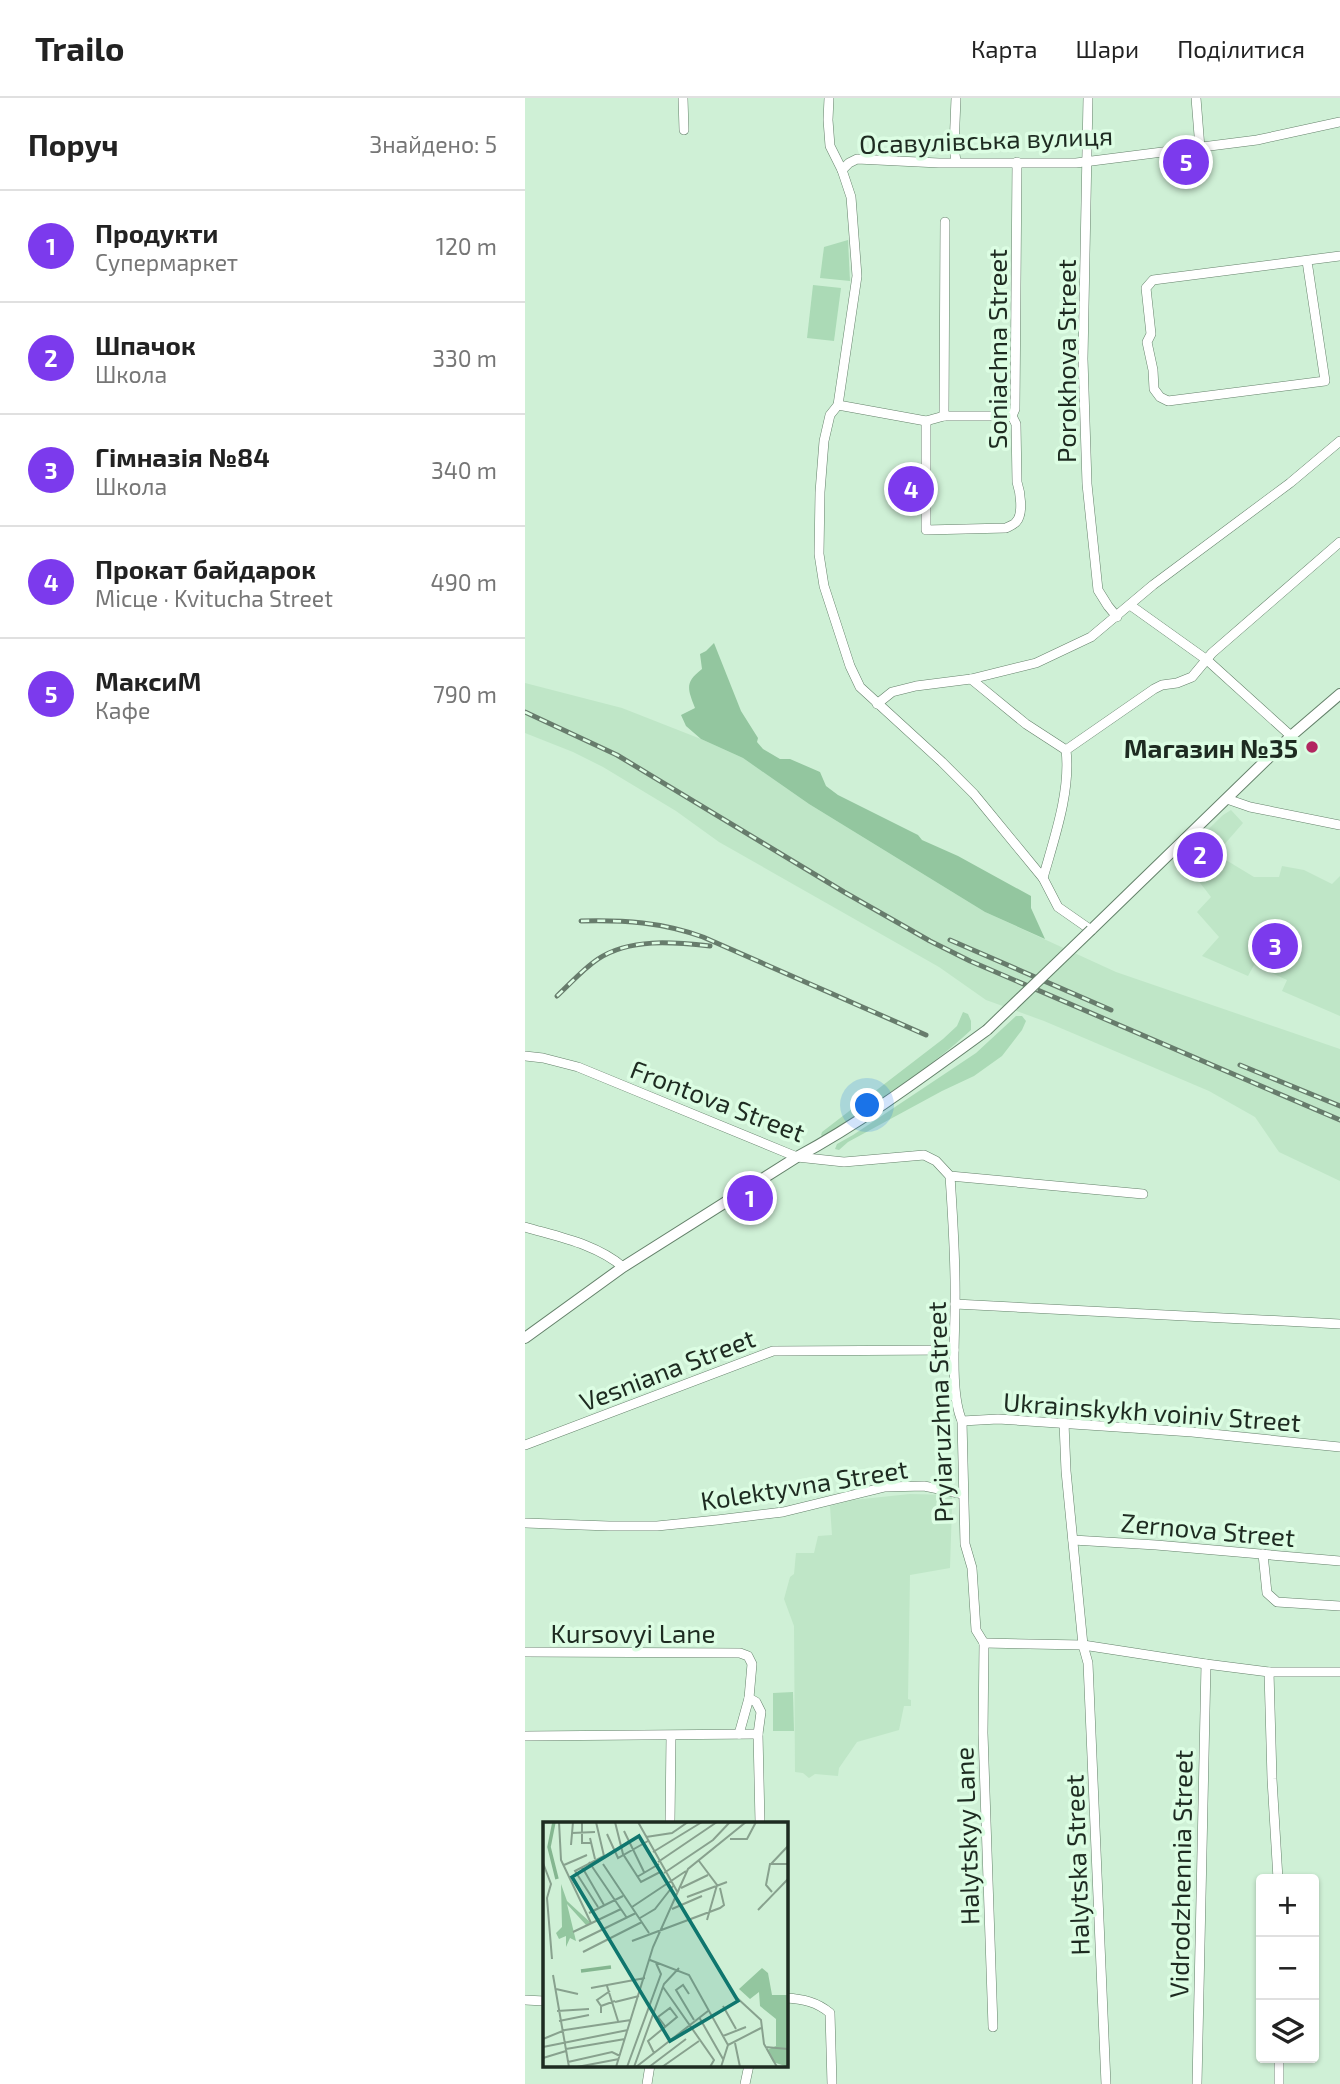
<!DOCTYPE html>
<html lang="uk">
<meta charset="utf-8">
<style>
:root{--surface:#fff;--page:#f2f2f2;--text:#222;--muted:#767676;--line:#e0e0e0;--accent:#7c3aed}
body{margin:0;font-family:"Exo 2",sans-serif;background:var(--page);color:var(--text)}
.controls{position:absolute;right:21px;bottom:21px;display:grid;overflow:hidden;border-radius:7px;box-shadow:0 2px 5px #0004}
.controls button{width:63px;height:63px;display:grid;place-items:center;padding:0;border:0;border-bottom:2px solid var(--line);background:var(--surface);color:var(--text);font:35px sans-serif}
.you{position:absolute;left:343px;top:1008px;width:24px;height:24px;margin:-18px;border:5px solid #fff;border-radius:50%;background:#1a73e8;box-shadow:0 0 0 10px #1a73e833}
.badge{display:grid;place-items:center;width:46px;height:46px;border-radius:50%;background:var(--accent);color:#fff;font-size:23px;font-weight:700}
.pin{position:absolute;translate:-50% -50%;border:4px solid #fff;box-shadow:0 2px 7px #0006}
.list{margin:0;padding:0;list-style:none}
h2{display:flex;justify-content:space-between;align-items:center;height:91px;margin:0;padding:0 28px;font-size:30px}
h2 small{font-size:23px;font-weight:400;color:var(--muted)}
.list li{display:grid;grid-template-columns:46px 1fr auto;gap:21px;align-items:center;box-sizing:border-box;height:112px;padding:0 28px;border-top:2px solid var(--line)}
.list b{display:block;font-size:26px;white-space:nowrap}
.list p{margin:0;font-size:23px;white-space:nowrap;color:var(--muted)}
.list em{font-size:23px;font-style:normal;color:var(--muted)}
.icon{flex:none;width:38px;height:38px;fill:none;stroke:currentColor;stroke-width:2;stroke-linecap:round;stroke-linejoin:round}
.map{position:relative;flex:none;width:815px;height:1986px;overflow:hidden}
header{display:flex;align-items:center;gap:42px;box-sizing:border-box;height:98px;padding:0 35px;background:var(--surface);border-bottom:2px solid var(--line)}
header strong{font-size:33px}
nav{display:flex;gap:38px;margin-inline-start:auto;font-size:24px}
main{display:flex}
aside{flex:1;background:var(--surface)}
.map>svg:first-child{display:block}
.built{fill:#bfe6c7}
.green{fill:#abdab6}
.forest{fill:#93c69f}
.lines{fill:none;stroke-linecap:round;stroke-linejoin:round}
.minor-casing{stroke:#64816a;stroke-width:10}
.tertiary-casing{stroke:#64816a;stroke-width:12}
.minor{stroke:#fff;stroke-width:9}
.tertiary{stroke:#fff;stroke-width:10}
.rail-casing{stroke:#677c6c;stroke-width:5}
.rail{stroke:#dcfde3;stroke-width:2.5;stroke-dasharray:8;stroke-linecap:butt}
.tertiary-bridge-casing{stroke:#64816a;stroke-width:12;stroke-linecap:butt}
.tertiary-bridge{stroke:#fff;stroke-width:10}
.poi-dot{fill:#b22660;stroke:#dcfde3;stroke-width:2.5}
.labels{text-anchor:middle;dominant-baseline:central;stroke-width:7;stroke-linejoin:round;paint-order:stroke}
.street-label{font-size:26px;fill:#1e2b21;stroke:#dcfde3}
.poi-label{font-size:26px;font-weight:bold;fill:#1e2b21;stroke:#dcfde3;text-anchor:end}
.inset-river{fill:none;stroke:#84b690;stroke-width:3.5}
.inset-road{fill:none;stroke:#88a18e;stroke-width:2}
.view{fill:#0f766e;fill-opacity:0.15;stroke:#0f766e;stroke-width:3.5}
.inset-edge{fill:none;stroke:#1e2b21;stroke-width:3.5}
</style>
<header>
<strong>Trailo</strong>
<nav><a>Карта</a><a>Шари</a><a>Поділитися</a></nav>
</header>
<main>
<aside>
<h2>Поруч<small>Знайдено: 5</small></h2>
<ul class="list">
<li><span class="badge">1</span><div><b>Продукти</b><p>Супермаркет</p></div><em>120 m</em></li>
<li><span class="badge">2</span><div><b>Шпачок</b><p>Школа</p></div><em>330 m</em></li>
<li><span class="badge">3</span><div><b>Гімназія №84</b><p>Школа</p></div><em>340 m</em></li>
<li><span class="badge">4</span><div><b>Прокат байдарок</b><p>Місце · Kvitucha Street</p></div><em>490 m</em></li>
<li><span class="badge">5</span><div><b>МаксиМ</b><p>Кафе</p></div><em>790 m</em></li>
</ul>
</aside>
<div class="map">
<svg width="815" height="1986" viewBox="0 0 815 1986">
<rect width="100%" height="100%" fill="#cff0d6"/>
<!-- built -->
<g class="built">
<polygon points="0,585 97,610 176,641 218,660 284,706 460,814 591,874 815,951 815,1083 754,1054 730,1019 684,993 519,923 461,902 414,869 194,744 151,713 78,669 48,654 0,635"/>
<polygon points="706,712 718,725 691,756 729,779 754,779 757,768 779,772 807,786 815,778 815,918 757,893 762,882 729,867 723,878 677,858 694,839 672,814 686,799 655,759 698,717"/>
<polygon points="385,1396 427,1397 427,1409 425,1470 385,1477 383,1601 386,1602 386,1608 379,1608 374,1632 332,1644 314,1670 313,1678 290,1676 284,1680 278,1675 270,1674 269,1528 259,1501 265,1479 269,1476 271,1455 289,1455 293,1438 307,1437 305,1408 328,1402"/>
</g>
<!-- green -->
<g class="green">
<polygon points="323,142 325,183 295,180 299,149"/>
<polygon points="288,187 316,190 309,243 282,240"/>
<path d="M438,914L443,916L446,923V932C402,973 348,1005 298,1039L296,1037L297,1034L418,941L432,928Z"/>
<polygon points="491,918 497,918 501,923 497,932 477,958 449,978 417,993 323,1044 314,1052 310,1051 312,1046 328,1037 451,955"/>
<polygon points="268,1594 269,1633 248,1633 248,1595"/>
</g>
<!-- forest -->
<path class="forest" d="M189,545L216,613L233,640L232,644L238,651L255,661H265L295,674L301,688L313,697L393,737L397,742L433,758L506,798V810L520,841L460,814L284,706L218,660L176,641L161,628L156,617L170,610C163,591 159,585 177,571L175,556L181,553Z"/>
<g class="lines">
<defs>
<g id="minor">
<polyline points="158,0 159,32"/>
<polyline points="304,0 303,22 305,48 317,72 326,99 332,178 313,307 305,317 299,343 295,394 294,456 299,488 325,568 335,589 417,664 449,696 518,780 533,809 566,832"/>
<polyline points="563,0 558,261 562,386 573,492 583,508 592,519"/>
<polyline points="671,0 675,50"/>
<polyline points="431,63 429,50 431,0"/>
<polyline points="317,72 324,65 332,61 414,65 551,65 732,42 815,24"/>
<polyline points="782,163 800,283 643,303 635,299 629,291 628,272 622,244 626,236 621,190 628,182 815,158"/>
<polyline points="313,307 401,323 419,318 487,318"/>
<polyline points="419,318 420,124"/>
<path d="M401,323V432L481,430C483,429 490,426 491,424C499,416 495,393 492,384L491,326L487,318L490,311L492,64"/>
<polyline points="605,507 682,562 766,638"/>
<polyline points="446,581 501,626 541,652"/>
<polyline points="352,606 367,594 391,588 446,581 511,565 566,539 628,487 765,385 815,343"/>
<polyline points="702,701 725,709 815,727"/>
<path d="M518,780C529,741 546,693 541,652L629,591L637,587L652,585L667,579L687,555L815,444"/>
<polyline points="0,958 18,960 53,969 272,1059 319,1064 399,1057 411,1063 425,1078 618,1096"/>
<path d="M425,1078C428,1122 431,1166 430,1209C430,1239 425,1296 437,1323L440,1446L447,1470L451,1532L459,1545"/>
<path d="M0,1129C34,1139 71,1146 98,1169"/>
<polyline points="430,1206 815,1226"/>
<polyline points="437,1323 473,1321 667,1334 815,1349"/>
<polyline points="539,1325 541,1373 558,1547 563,1565 581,1986"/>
<polyline points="0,1347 248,1253 429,1252"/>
<polyline points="0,1425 84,1428 132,1428 192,1422 258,1414 360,1389 399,1388 438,1396"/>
<polyline points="548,1442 631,1447 815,1463"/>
<polyline points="738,1456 742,1495 752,1504 815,1508"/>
<polyline points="459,1545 458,1635 468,1929"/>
<polyline points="459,1545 558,1547 681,1566 744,1574 815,1574"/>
<polyline points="0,1554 215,1555 223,1558 227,1566 224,1600 231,1604 236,1614 233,1636 235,1725"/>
<polyline points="744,1574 747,1681 753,1781"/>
<polyline points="214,1636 224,1600"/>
<polyline points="0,1638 233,1636"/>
<polyline points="145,1725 146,1638"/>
<path d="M261,1900C278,1901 292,1904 305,1915L307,1986"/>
<polyline points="0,1902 19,1903"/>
<polyline points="754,1960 754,1986"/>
<polyline points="122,1986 125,1967"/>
<polyline points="220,1986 224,1967"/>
<polyline points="672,1986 681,1566"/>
</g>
<g id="tertiary">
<polyline points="566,832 766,638 815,596"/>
<path d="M0,1240L98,1169L272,1059C339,1023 400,977 462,932"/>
</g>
</defs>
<!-- minor casing -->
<use href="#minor" class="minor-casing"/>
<!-- tertiary casing -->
<use href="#tertiary" class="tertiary-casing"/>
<!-- minor -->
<use href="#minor" class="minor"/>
<!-- tertiary -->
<use href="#tertiary" class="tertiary"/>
<defs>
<g id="rail">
<polyline points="0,614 92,657 319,794 405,843 445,863 815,1022"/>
<path d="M56,823C100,822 136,824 178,839L401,937"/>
<polyline points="425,842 586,912"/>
<path d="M32,898C45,886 58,871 73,861C105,840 148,844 185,848"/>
<polyline points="715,967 815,1008"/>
</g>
</defs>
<!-- rail casing -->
<use href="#rail" class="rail-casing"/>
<!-- rail -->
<use href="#rail" class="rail"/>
<defs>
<polyline id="tertiary-bridge" points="462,932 566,832"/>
</defs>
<!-- tertiary-bridge casing -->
<use href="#tertiary-bridge" class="tertiary-bridge-casing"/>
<!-- tertiary-bridge -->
<use href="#tertiary-bridge" class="tertiary-bridge"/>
</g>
<!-- markers -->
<circle class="poi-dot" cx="787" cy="649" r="7"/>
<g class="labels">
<!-- street labels -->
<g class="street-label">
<text transform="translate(461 41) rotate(-2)">Осавулівська вулиця</text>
<text transform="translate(471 251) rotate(-90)">Soniachna Street</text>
<text transform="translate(540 263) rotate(-90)">Porokhova Street</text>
<text transform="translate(193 1002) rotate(21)">Frontova Street</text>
<text transform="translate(142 1271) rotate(-21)">Vesniana Street</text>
<text transform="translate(627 1313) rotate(4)">Ukrainskykh voiniv Street</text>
<text transform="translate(414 1314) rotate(-92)">Pryiaruzhna Street</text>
<text transform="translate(279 1386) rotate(-9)">Kolektyvna Street</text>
<text transform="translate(683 1431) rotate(5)">Zernova Street</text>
<text x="108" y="1534">Kursovyi Lane</text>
<text transform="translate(441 1738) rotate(-92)">Halytskyy Lane</text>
<text transform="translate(551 1767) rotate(-92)">Halytska Street</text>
<text transform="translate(655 1776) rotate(-89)">Vidrodzhennia Street</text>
</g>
<!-- poi labels -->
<g class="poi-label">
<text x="773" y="649">Магазин №35</text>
</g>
</g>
<!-- overview -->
<g transform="translate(18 1724)">
<rect width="245" height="245" fill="#cff0d6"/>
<path d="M18,62L24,79L48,101L43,103L24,82L33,119L27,116L23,125V114L16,117L13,111L19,105ZM219,146L225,151L229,173H245V245L230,240L224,228L233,224V197L217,184L216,170L207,177L196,167Z" fill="#93c69f"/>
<path class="inset-river" d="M11,0L6,25L14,57M38,149L68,145"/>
<path class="inset-road" d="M16,0L18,38L48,101M39,0V21H48M53,0L61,34L32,49L55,85M72,0L80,32L98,60L119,49M95,0L135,71M81,9L101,50M29,11L52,10M64,12L75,36L105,19M103,15L129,11L145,0M47,16L52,37M187,17H204L213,0M28,23L30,0M110,30L159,0M156,39L174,63L164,98M46,40L84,96M115,40L174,0M0,41L8,62L4,76L9,137M60,42L106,111M228,42L245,24M21,43L44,33M39,45L61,83M121,51L170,18L187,0M94,55L116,42M138,66L165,53M229,70L223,63L227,42H245M144,75L184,60M89,85L143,49M129,87L159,74M215,88L245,57M46,91L80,74M97,96L112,87L130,64M30,110L78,87M36,119L93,91M89,119L177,86L181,83L177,66M40,130L99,100M107,138L146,153L185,223M10,153L26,245M64,164L75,199M120,165L171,238L167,245M48,166L102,156M13,167L35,172M146,172L140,163L133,168L151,198M193,175L218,198L221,222L234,245M72,180L96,174M58,184L54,178L67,169M180,184L193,207M14,189L46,187M58,191V184L72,179M156,195L180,237M16,199L46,193M180,214L203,205M0,217L22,208L88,198M192,221L197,245M0,225L85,208M222,225L245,227M23,227L82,217M111,231L105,219L134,195L127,186L115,195L122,204M0,236L23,229M25,240L69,230L77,234M34,245L76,237M73,245L110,125L145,47L203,0M84,245L118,152L113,141M91,245L121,162L136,146M93,245L165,189M106,245L143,217M119,245L156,219M178,245L185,223L218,206"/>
<path class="view" d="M96,14L195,179L127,219L29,55Z"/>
<rect width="245" height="245" class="inset-edge"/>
</g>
</svg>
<div class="controls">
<button>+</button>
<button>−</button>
<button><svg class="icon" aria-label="layers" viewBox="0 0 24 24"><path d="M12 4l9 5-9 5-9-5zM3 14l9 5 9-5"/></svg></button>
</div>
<div class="you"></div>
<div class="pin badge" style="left:225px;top:1100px">1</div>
<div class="pin badge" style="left:675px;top:757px">2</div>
<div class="pin badge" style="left:750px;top:848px">3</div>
<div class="pin badge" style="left:386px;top:391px">4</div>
<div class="pin badge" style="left:661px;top:64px">5</div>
</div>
</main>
